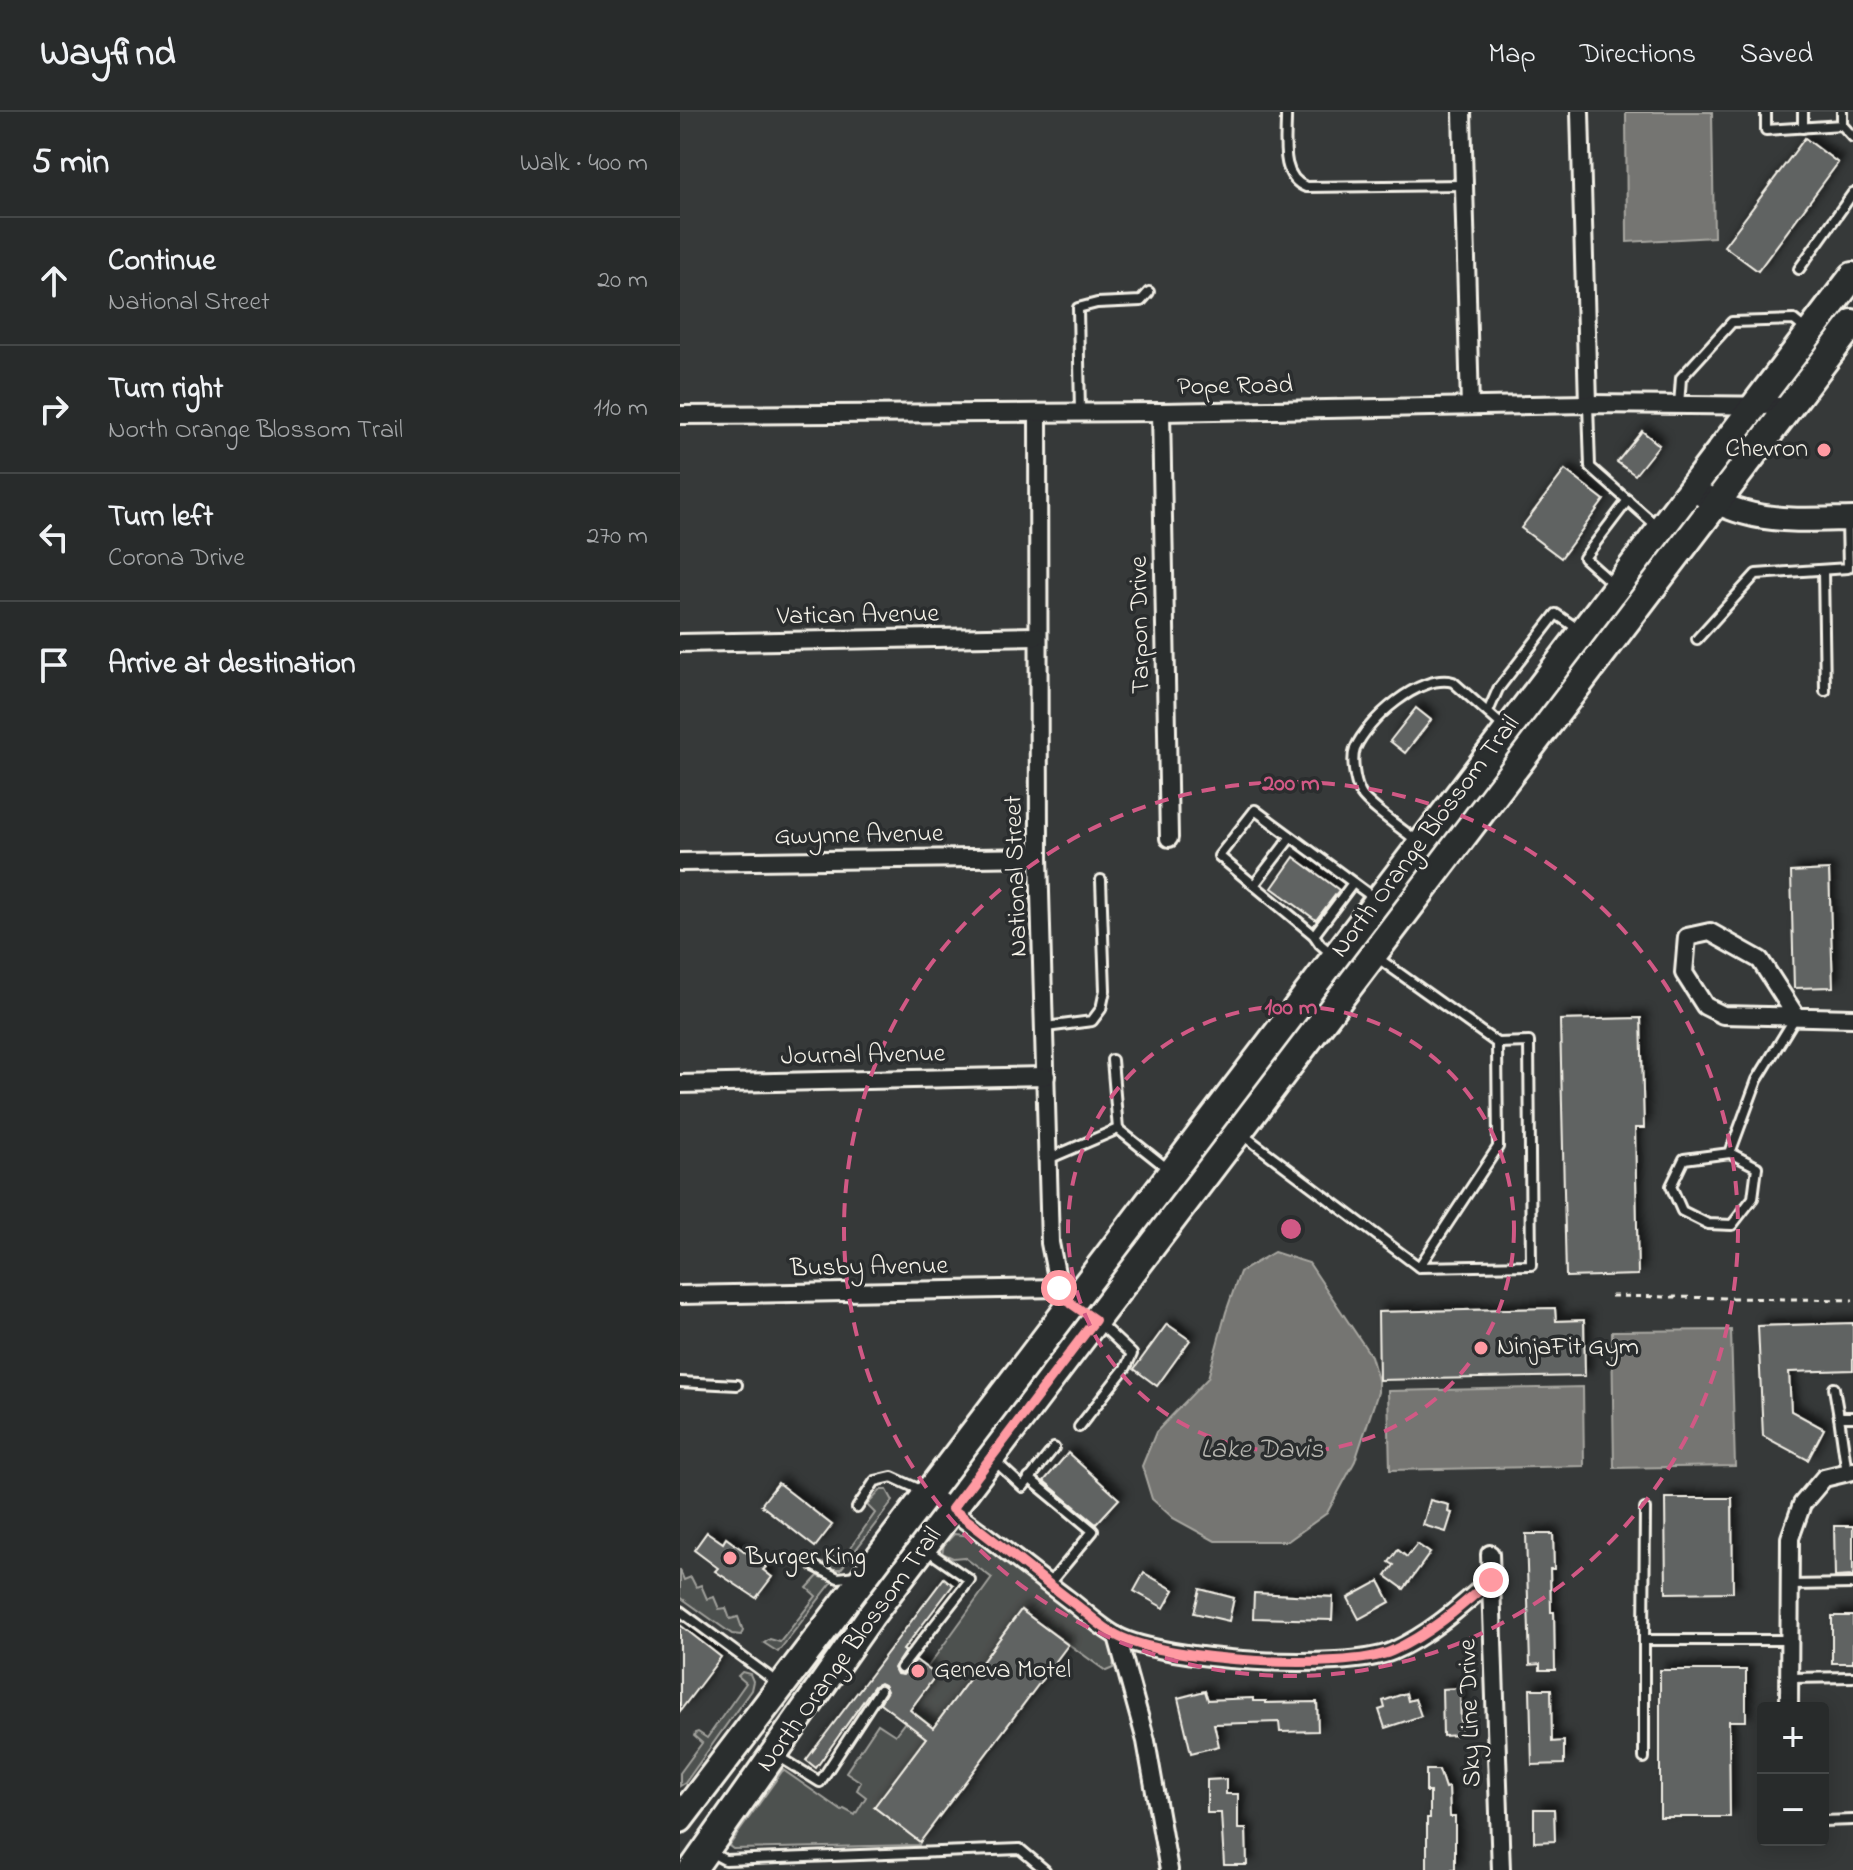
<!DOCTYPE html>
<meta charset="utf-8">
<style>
:root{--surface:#282b2b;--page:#303333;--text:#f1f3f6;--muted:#a5a7a9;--line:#444747}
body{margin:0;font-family:"Indie Flower",sans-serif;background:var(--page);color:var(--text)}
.controls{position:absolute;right:24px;bottom:24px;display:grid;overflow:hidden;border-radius:8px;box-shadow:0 4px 20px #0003}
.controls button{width:72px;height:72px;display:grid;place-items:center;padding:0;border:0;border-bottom:2px solid var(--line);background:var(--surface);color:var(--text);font:40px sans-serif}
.stop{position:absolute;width:24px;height:24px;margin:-18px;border:6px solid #ff9aa2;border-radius:50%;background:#fff}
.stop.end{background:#ff9aa2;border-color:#fff;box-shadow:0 2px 8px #0008}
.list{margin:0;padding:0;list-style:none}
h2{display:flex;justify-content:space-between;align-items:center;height:104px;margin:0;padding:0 32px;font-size:34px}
h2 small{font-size:26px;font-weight:400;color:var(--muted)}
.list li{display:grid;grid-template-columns:52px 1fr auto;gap:24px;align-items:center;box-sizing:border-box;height:128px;padding:0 32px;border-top:2px solid var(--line)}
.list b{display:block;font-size:30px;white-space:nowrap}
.list p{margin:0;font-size:26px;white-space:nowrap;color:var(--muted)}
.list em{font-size:26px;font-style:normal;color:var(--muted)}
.icon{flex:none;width:44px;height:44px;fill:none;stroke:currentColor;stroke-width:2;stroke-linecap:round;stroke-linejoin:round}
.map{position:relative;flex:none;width:1173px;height:1758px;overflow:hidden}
header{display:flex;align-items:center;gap:48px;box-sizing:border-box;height:112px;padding:0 40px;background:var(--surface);border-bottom:2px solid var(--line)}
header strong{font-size:38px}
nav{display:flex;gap:44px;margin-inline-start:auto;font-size:28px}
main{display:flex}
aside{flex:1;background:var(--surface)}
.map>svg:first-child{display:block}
.green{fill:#4e514f;stroke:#a1a19c;stroke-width:2}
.water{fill:#757572;stroke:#a8a7a1;stroke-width:2}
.building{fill:#616362;stroke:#f4f1e8;stroke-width:2;filter:url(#shadow)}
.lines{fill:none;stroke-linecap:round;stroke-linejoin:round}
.lane-casing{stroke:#f4f1e8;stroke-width:14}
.street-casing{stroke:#f4f1e8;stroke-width:22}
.secondary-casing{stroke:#f4f1e8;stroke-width:28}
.primary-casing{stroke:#f4f1e8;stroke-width:32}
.path{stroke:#f4f1e8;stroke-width:3;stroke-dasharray:6 6;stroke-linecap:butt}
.lane{stroke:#2a2d2e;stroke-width:8}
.street{stroke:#2a2d2e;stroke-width:16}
.secondary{stroke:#2a2d2e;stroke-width:22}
.primary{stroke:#2a2d2e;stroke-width:26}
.route{stroke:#ff9aa2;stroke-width:10}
.ring{fill:none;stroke:#d15985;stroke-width:4;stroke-dasharray:14 10}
.poi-dot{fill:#ff9aa2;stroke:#2a2d2e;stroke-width:3}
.labels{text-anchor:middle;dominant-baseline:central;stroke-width:7;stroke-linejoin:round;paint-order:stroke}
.street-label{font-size:26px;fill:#f4f1e8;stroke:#2a2d2e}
.poi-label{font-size:26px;fill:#f4f1e8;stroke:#2a2d2e;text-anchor:start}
.water-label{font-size:28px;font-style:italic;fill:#b4b3ad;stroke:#2a2d2e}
.centre{fill:#d15985;stroke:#2a2d2e;stroke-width:4}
.ring-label{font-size:24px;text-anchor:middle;font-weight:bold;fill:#d15985;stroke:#2a2d2e;stroke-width:7;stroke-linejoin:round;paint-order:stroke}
</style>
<header>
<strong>Wayfind</strong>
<nav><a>Map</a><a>Directions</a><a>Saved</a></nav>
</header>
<main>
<aside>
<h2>5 min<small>Walk · 400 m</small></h2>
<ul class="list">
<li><svg class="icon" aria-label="ahead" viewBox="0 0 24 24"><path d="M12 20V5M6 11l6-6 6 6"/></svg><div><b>Continue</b><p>National Street</p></div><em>20 m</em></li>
<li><svg class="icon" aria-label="right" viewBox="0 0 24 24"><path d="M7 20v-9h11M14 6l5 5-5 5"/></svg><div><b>Turn right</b><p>North Orange Blossom Trail</p></div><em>110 m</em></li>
<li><svg class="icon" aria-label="left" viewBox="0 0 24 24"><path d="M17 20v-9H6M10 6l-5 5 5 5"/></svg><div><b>Turn left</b><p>Corona Drive</p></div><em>270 m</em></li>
<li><svg class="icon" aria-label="arrive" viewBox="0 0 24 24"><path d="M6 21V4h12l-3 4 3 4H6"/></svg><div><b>Arrive at destination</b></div></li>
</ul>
</aside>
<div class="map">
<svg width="1173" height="1758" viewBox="0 0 1173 1758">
<defs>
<filter id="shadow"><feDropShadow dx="6" dy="-6" stdDeviation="4" flood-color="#0009"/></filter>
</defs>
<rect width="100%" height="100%" fill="#363939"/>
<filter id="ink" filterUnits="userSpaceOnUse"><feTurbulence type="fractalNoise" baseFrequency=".0125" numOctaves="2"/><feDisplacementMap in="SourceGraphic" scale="16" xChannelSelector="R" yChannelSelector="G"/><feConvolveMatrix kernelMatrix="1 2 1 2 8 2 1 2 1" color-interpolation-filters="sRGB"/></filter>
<g filter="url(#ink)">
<!-- green -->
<g class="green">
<polygon points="201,1378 207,1378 213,1389 161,1457 153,1457 144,1451 150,1443 161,1449 195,1401 187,1393"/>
<polygon points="274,1422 292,1424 418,1517 435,1539 433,1556 426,1559 341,1498 194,1695 240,1730 239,1733 53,1737 49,1734 103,1658 162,1699 164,1697 175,1703 186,1685 177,1678 181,1670 166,1660 198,1612 215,1623 225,1610 245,1610 230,1598 256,1563 247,1556 312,1466 284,1445 273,1446 262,1441 264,1433"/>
<polygon points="0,1458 4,1468 11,1465 16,1475 21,1473 27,1487 34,1485 39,1497 46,1496 50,1507 58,1505 63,1519 61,1523 52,1522 0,1485"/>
<polygon points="138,1464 153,1469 98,1540 84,1531 90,1527 100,1530 136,1484 127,1476"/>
<polygon points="62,1560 70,1562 73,1569 71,1578 5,1671 0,1674 0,1661 22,1631 14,1624 15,1621 18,1620 27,1626 66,1571 58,1564"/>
</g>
<!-- water -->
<g class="water">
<polygon points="946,0 1032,0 1034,125 947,130"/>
<polygon points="594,1140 629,1151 691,1244 698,1268 698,1280 675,1349 647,1401 608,1429 535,1429 493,1406 472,1387 462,1354 476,1320 528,1266 546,1200 560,1160"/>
<polygon points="1051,1218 1055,1354 934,1356 932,1219"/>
<polygon points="903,1275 904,1354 710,1358 708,1279"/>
</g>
<!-- building -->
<g class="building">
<polygon points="1125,26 1158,51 1078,159 1044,134"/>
<polygon points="962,319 979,333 955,363 937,350"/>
<polygon points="885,358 924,388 881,446 841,416"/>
<polygon points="736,596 751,608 725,641 710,629"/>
<polygon points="614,745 659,778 636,808 592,776"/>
<polygon points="1149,758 1153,875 1114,876 1111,760"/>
<polygon points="961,906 964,1016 955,1016 958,1163 886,1165 880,908"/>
<polygon points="875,1196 876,1209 904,1208 905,1264 699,1268 698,1200"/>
<polygon points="1173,1211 1173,1258 1109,1260 1111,1299 1144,1317 1128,1348 1083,1324 1078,1214"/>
<polygon points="487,1212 510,1228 477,1274 454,1257"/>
<polygon points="388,1341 439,1387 416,1412 364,1369"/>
<polygon points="98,1371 152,1413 135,1435 81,1393"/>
<polygon points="985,1386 1052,1386 1053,1480 986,1481"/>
<polygon points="750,1388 769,1393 768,1400 772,1401 766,1420 743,1413"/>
<polygon points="1154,1414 1173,1414 1173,1464 1155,1465"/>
<polygon points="27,1420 43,1431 46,1426 86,1455 83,1458 92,1465 76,1486 35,1459 38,1456 14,1438"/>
<polygon points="846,1422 873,1422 874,1457 870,1457 871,1500 874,1500 875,1558 860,1558 860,1552 850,1553"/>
<polygon points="737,1432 750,1441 724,1477 706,1464 714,1453 709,1450 718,1438 727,1445"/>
<polygon points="464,1461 494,1478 484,1496 454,1479"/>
<polygon points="264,1466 273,1473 223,1538 225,1539 214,1556 217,1562 223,1563 236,1548 256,1563 230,1598 253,1616 341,1498 388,1533 240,1730 194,1695 246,1626 200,1591 207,1579 204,1573 200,1571 194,1574 136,1656 126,1648"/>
<polygon points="699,1469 710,1490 679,1507 668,1486"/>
<polygon points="520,1477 554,1486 549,1509 514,1501"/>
<polygon points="574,1481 653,1485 652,1508 573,1506"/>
<rect x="1152" y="1504" width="21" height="47"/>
<polygon points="0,1513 41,1545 0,1599"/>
<polygon points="980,1558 1066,1558 1066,1609 1049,1609 1050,1705 980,1705"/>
<polygon points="780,1576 781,1623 763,1624 762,1577"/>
<polygon points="850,1577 871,1577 872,1630 884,1629 884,1652 852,1653"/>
<polygon points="525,1579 528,1588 573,1586 573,1589 586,1589 586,1591 637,1590 638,1619 600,1620 599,1610 534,1612 539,1634 511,1641 498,1586"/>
<polygon points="726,1581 728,1589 735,1587 741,1604 705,1616 699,1598 705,1596 703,1589"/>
<polygon points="746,1658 759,1658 765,1676 769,1675 770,1705 775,1705 775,1758 747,1758 747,1706 750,1706 750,1680 746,1680"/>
<polygon points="546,1667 546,1682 558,1682 558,1717 566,1717 567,1753 544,1753 541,1701 527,1701 527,1668"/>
<polygon points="854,1697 874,1697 875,1729 854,1730"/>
</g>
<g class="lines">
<defs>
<g id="lane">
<path d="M606,0C607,25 598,64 626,75L784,73"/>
<polyline points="1086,0 1086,18 1162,13 1173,25"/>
<polyline points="1162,0 1162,13"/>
<polyline points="1123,16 1123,0"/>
<polyline points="1119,157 1173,81"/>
<polyline points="908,292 910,355 979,416"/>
<polyline points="999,293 1001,266 1052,210 1114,208 1126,218"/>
<polyline points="400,300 398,196 417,191 461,189 469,180"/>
<polyline points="1143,458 1145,579"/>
<polyline points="933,472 904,446 948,388"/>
<polyline points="1017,527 1076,462 1168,456 1167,408"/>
<polyline points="808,600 818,577 876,502 898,517"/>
<path d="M737,729C725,719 684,691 680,680C675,670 671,648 675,637C687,608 740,561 773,570L824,615"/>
<polyline points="574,773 610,726"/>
<polyline points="634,823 673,771"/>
<polyline points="654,844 640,832 634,823 539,744 575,698 694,786"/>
<polyline points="366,915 412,909 421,897 425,878 421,768"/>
<polyline points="432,948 438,1017"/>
<polyline points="562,1022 739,1155 851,1153 849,930 817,931 695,844"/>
<polyline points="1050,1041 1004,1047 991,1074 1002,1099 1028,1112 1052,1113 1073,1086 1077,1055 1050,1041 1077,968 1116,904"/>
<polyline points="368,1047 438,1017 488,1057"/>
<polyline points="739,1155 818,1035 817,931"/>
<polyline points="0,1270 57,1273"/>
<polyline points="1154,1276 1159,1305"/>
<polyline points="399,1315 446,1255 452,1242 419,1211"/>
<polyline points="315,1349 343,1375 374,1336"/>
<polyline points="1167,1361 1159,1305 1173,1305"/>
<polyline points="349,1366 413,1419 369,1472"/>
<polyline points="177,1396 195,1369 212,1365 245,1380"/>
<polyline points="134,1454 158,1466 176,1464"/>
<polyline points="1110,1473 1173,1472"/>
<polyline points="0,1499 99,1572"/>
<polyline points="964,1528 965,1397"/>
<polyline points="221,1556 290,1468 247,1438"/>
<polyline points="1110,1566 1173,1565"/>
<polyline points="98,1644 140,1670 200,1578"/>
<polyline points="964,1646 964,1528 1109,1528"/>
<polyline points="1143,1709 1173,1708"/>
<polyline points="28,1739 45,1748 340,1737 365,1758"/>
</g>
<g id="street">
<polyline points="782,0 790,294"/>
<polyline points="900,0 908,292"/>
<polyline points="481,300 489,726"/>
<polyline points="358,301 359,745 370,1131 379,1176 397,1196"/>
<polyline points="0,303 481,300 908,292 1110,294"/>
<polyline points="0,531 357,524"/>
<polyline points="0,750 359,745"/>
<polyline points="1116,904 1080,848 1030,820 1007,825 1004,861 1025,894 1043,903 1173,906"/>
<polyline points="0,972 366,964"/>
<polyline points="0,1183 379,1176"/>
<path d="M247,1381C296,1414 341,1452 388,1487C404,1499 420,1515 437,1524C484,1549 664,1560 713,1539C751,1522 780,1495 811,1468"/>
<polyline points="810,1442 821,1758"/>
<polyline points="437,1524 466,1629 489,1758"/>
<polyline points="1109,1596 1110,1426 1122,1392 1144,1366 1173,1359"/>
</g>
<path id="secondary" d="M1011,376C1068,413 1109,408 1173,407"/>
<g id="primary">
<polyline points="0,1707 1173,164"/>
<polyline points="12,1758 190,1505 1173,211"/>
</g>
</defs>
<!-- lane casing -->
<use href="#lane" class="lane-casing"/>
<!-- street casing -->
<use href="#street" class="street-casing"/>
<!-- secondary casing -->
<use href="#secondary" class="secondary-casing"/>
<!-- primary casing -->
<use href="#primary" class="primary-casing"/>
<!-- path -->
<polyline class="path" points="931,1184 1173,1188"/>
<!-- lane -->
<use href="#lane" class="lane"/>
<!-- street -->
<use href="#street" class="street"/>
<!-- secondary -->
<use href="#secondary" class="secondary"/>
<!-- primary -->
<use href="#primary" class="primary"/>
</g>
</g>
<g class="lines" filter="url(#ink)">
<!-- route -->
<path class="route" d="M379,1176L392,1192L415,1208L272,1397C313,1427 352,1460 392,1490C407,1501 421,1515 436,1523C483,1549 664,1560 712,1539C750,1522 780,1495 811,1468"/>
</g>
<!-- distance rings -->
<g class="ring">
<circle cx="611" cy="1117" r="223"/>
<circle cx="611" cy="1117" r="447"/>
</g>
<!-- markers -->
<g class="poi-dot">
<circle cx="1144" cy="338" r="8"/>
<circle cx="801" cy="1236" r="8"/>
<circle cx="50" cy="1446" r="8"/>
<circle cx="238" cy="1559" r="8"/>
</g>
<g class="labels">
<!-- street labels -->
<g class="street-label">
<text transform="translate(555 275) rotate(-1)">Pope Road</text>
<text transform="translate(178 504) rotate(-1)">Vatican Avenue</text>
<text transform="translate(461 513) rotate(-91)">Tarpon Drive</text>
<text transform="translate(179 724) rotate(-1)">Gwynne Avenue</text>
<text transform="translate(746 725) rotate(-53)">North Orange Blossom Trail</text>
<text transform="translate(337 764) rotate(-92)">National Street</text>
<text transform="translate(183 944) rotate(-1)">Journal Avenue</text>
<text transform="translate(189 1156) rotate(-1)">Busby Avenue</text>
<text transform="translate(170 1538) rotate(-54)">North Orange Blossom Trail</text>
<text transform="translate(791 1601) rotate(-92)">Sky Line Drive</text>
</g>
<!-- poi labels -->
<g class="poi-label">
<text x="1128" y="338" text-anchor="end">Chevron</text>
<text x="817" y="1236">NinjaFit Gym</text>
<text x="66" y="1446">Burger King</text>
<text x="254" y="1559">Geneva Motel</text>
</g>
<!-- water labels -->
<g class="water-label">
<text x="582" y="1338">Lake Davis</text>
</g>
</g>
<circle cx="611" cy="1117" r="12" class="centre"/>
<g class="ring-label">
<text x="611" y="678">200 m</text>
<text x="611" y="902">100 m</text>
</g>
</svg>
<div class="controls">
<button>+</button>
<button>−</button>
</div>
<div class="stop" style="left:379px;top:1176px"></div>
<div class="stop end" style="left:811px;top:1468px"></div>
</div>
</main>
